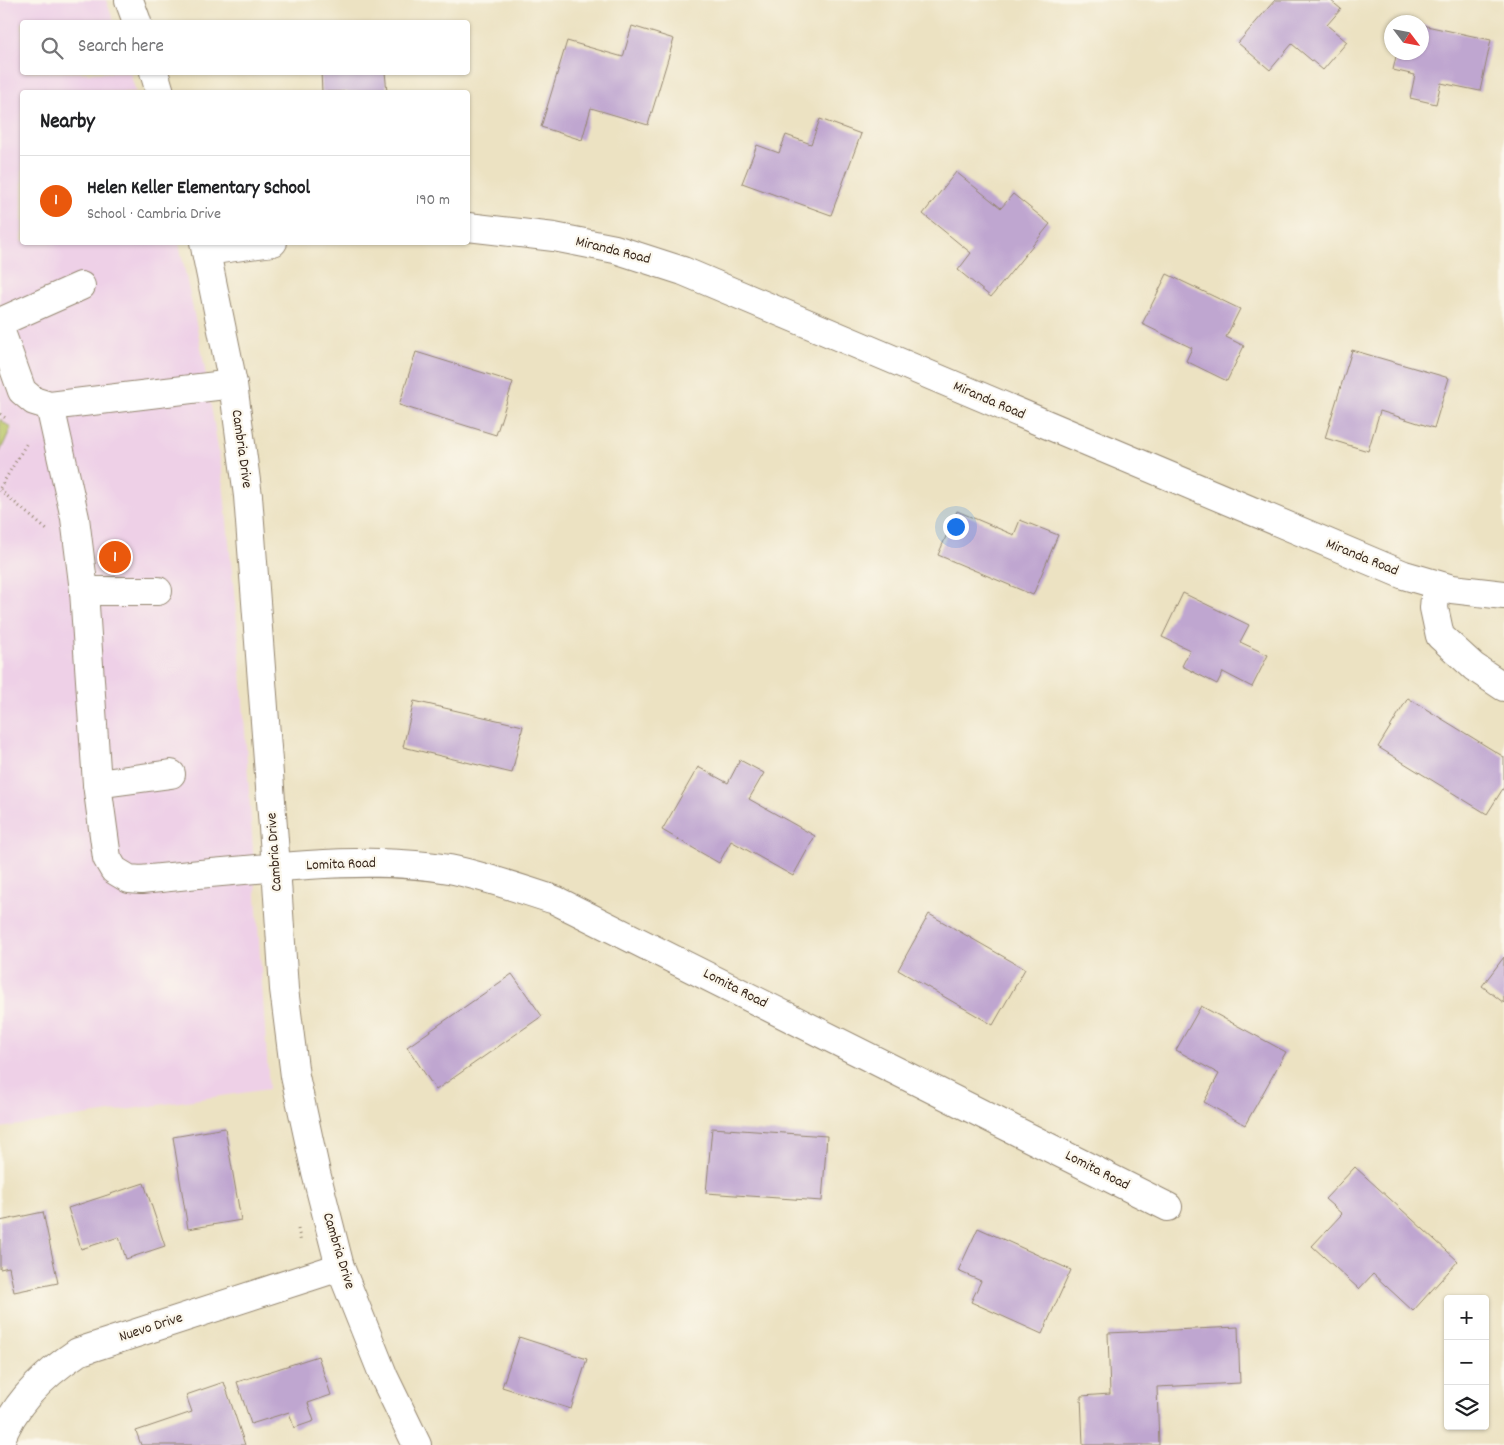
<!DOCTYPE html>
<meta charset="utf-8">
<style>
:root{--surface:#fff;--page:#f6f6f6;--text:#202124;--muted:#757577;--line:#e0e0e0;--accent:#ea580c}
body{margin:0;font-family:Dekko,sans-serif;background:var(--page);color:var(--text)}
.controls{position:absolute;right:15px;bottom:15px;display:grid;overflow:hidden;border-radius:5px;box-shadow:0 1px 4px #0004}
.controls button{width:45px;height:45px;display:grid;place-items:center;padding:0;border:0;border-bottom:1px solid var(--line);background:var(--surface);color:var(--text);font:25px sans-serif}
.compass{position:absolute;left:1384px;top:15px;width:45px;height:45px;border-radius:50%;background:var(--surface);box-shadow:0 1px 4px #0004;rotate:122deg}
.you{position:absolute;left:955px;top:526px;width:18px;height:18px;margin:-12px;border:4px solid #fff;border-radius:50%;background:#1a73e8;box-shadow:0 0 0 8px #1a73e833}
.badge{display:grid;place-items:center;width:32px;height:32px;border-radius:50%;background:var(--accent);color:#fff;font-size:16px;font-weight:700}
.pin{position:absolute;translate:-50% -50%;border:2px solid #fff;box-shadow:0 1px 5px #0006}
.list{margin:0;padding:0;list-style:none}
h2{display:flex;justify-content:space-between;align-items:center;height:65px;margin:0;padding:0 20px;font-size:21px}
h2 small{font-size:16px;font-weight:400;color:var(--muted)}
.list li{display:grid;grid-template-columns:32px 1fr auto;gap:15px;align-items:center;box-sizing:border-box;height:90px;padding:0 20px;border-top:1px solid var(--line)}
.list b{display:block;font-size:19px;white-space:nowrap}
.list p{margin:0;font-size:16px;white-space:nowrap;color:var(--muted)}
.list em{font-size:16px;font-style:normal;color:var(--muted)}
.icon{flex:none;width:28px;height:28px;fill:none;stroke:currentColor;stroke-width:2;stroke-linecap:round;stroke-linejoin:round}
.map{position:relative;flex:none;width:1504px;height:1445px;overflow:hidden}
.search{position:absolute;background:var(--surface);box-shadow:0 1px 4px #0004;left:20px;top:20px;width:450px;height:55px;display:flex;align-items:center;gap:12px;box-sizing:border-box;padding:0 18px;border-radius:5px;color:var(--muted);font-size:19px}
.panel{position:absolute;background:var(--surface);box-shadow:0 1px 4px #0004;left:20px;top:90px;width:450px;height:155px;border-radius:5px}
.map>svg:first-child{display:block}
.built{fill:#eed0e7}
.green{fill:#bac668;stroke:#7a7843}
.building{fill:#bfa6d0}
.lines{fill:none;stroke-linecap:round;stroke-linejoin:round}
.minor-casing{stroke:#948670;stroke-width:30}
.path{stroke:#948670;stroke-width:3;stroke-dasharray:1 4;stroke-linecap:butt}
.minor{stroke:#fff;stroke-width:28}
.labels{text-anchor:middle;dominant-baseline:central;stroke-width:4.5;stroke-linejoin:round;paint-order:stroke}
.street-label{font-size:15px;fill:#3b2a1e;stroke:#fbf7ec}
</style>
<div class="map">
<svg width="1504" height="1445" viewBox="0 0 1504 1445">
<rect width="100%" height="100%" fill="#fbf7ec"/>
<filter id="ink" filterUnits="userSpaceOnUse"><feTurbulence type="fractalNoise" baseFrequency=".02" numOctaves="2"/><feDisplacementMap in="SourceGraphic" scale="10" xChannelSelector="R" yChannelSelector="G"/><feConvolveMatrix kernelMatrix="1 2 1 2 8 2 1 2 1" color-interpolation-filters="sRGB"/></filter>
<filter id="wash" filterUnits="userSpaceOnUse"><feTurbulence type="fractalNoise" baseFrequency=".0096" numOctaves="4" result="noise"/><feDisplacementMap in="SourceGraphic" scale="20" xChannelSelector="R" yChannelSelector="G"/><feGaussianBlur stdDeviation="1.12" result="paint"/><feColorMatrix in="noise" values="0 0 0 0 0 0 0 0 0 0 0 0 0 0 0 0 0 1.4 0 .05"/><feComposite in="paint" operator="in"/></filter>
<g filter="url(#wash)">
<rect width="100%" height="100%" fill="#ece2c2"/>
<!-- built -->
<polygon class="built" points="0,0 106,0 114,22 22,22 22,72 130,73 136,92 22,92 22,242 179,243 202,352 222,472 239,642 269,1089 0,1128"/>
<!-- green -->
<polygon class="green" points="0,419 11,428 0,452"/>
<g id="blocks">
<!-- building -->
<g class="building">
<polygon points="1275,0 1330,0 1341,9 1327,25 1347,42 1323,70 1292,44 1270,70 1238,43"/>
<polygon points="1422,25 1491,40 1480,91 1441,83 1436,104 1410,98 1415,75 1393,70 1397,52 1422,52"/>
<polygon points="632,26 674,39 648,125 591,108 582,140 541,127 567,41 623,57"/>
<polygon points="321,72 385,72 387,92 322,92"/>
<polygon points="820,119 861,134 831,215 742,183 757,145 779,153 786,135 811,144"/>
<polygon points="956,172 1001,208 1013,194 1050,224 991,297 958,270 971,253 923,214"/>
<polygon points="1167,274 1240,309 1226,337 1244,346 1227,381 1186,361 1192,348 1142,324"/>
<polygon points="1352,350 1449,378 1434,428 1380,411 1368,451 1325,438"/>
<polygon points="416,352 513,382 496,435 399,405"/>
<polygon points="957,511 1014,535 1020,520 1058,535 1033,595 938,555"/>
<polygon points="1183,593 1249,625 1240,642 1268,655 1252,687 1223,672 1217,684 1182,666 1190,650 1162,637"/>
<polygon points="1408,698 1504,757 1504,787 1487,814 1378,747"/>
<polygon points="414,701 523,726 512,773 403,747"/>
<polygon points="740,760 764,773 749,799 815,836 793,876 731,841 719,863 662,830 698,767 728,783"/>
<polygon points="929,914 1025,969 993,1025 898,970"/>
<polygon points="1504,957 1504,1003 1482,986"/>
<polygon points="512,974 542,1016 436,1090 407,1047"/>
<polygon points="1201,1006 1286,1052 1245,1125 1204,1102 1219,1074 1176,1050"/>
<polygon points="225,1128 241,1220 188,1229 173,1137"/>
<polygon points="712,1128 827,1136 822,1201 706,1193"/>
<polygon points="1355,1167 1458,1261 1413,1311 1373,1274 1359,1289 1312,1246 1342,1214 1325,1199"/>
<polygon points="144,1183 165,1246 126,1259 119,1237 81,1249 68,1208"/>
<polygon points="43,1212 58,1283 14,1292 9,1267 0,1269 0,1221"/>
<polygon points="978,1228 1071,1270 1042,1334 971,1302 981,1281 958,1271"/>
<polygon points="1238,1327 1240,1383 1157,1387 1159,1445 1083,1445 1081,1396 1110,1394 1108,1333"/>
<polygon points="519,1337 587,1359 571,1409 502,1387"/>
<polygon points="318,1356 331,1395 308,1403 314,1421 294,1428 289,1412 251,1424 237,1382"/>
<polygon points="224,1382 245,1445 141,1445 136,1431 192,1412 186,1395"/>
</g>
</g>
</g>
<g filter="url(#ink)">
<use href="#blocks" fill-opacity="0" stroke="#948670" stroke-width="1"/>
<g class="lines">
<defs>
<g id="minor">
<polyline points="129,0 137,22"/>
<polyline points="154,72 160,92"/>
<polyline points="468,227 554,237 615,249 683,271 1404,575 1452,589 1504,595"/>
<polyline points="204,242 233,384 248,496 276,867 284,989 295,1076 316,1173 340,1267 384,1377 417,1445"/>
<polyline points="206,251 273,242"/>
<polyline points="0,322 81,286"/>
<polyline points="0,329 22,391 34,401 50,406 233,384"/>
<path d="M50,406L75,518L84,591L97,784L107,858L114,870L129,879L141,880C196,874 252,869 308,865C355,862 402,861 449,869C485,876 520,889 555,900L1168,1207"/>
<polyline points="1436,585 1434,608 1440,636 1474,667 1504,687"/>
<polyline points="84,591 158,591"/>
<polyline points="97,784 171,774"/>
<path d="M0,1442C13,1404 45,1374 78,1352L340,1267"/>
</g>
</defs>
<!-- minor casing -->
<use href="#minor" class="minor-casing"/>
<!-- path -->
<g class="path">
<polyline points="0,414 7,419"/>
<polyline points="0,488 28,441"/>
<polyline points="0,490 47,530"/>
<polyline points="298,1229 301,1243"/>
</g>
<!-- minor -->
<use href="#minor" class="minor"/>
</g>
</g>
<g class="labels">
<!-- street labels -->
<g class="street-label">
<text transform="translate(613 251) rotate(14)">Miranda Road</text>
<text transform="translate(989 401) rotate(23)">Miranda Road</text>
<text transform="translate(241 449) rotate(82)">Cambria Drive</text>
<text transform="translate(1362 558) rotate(22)">Miranda Road</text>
<text transform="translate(275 852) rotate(-94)">Cambria Drive</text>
<text transform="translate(341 865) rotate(-2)">Lomita Road</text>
<text transform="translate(735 989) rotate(27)">Lomita Road</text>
<text transform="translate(1097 1171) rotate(27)">Lomita Road</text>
<text transform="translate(338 1251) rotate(73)">Cambria Drive</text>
<text transform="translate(151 1328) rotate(-18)">Nuevo Drive</text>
</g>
</g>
</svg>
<div class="controls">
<button>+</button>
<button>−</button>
<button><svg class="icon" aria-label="layers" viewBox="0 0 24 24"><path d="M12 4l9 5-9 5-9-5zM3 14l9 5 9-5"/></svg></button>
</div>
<svg class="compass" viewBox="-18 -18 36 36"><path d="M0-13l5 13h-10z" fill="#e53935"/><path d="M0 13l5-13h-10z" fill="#757577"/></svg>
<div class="you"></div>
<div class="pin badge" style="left:115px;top:557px">1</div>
<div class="search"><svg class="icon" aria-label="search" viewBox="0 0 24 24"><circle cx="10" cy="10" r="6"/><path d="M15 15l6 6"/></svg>Search here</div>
<section class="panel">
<h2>Nearby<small></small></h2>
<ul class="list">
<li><span class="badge">1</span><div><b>Helen Keller Elementary School</b><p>School · Cambria Drive</p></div><em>190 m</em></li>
</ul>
</section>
</div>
